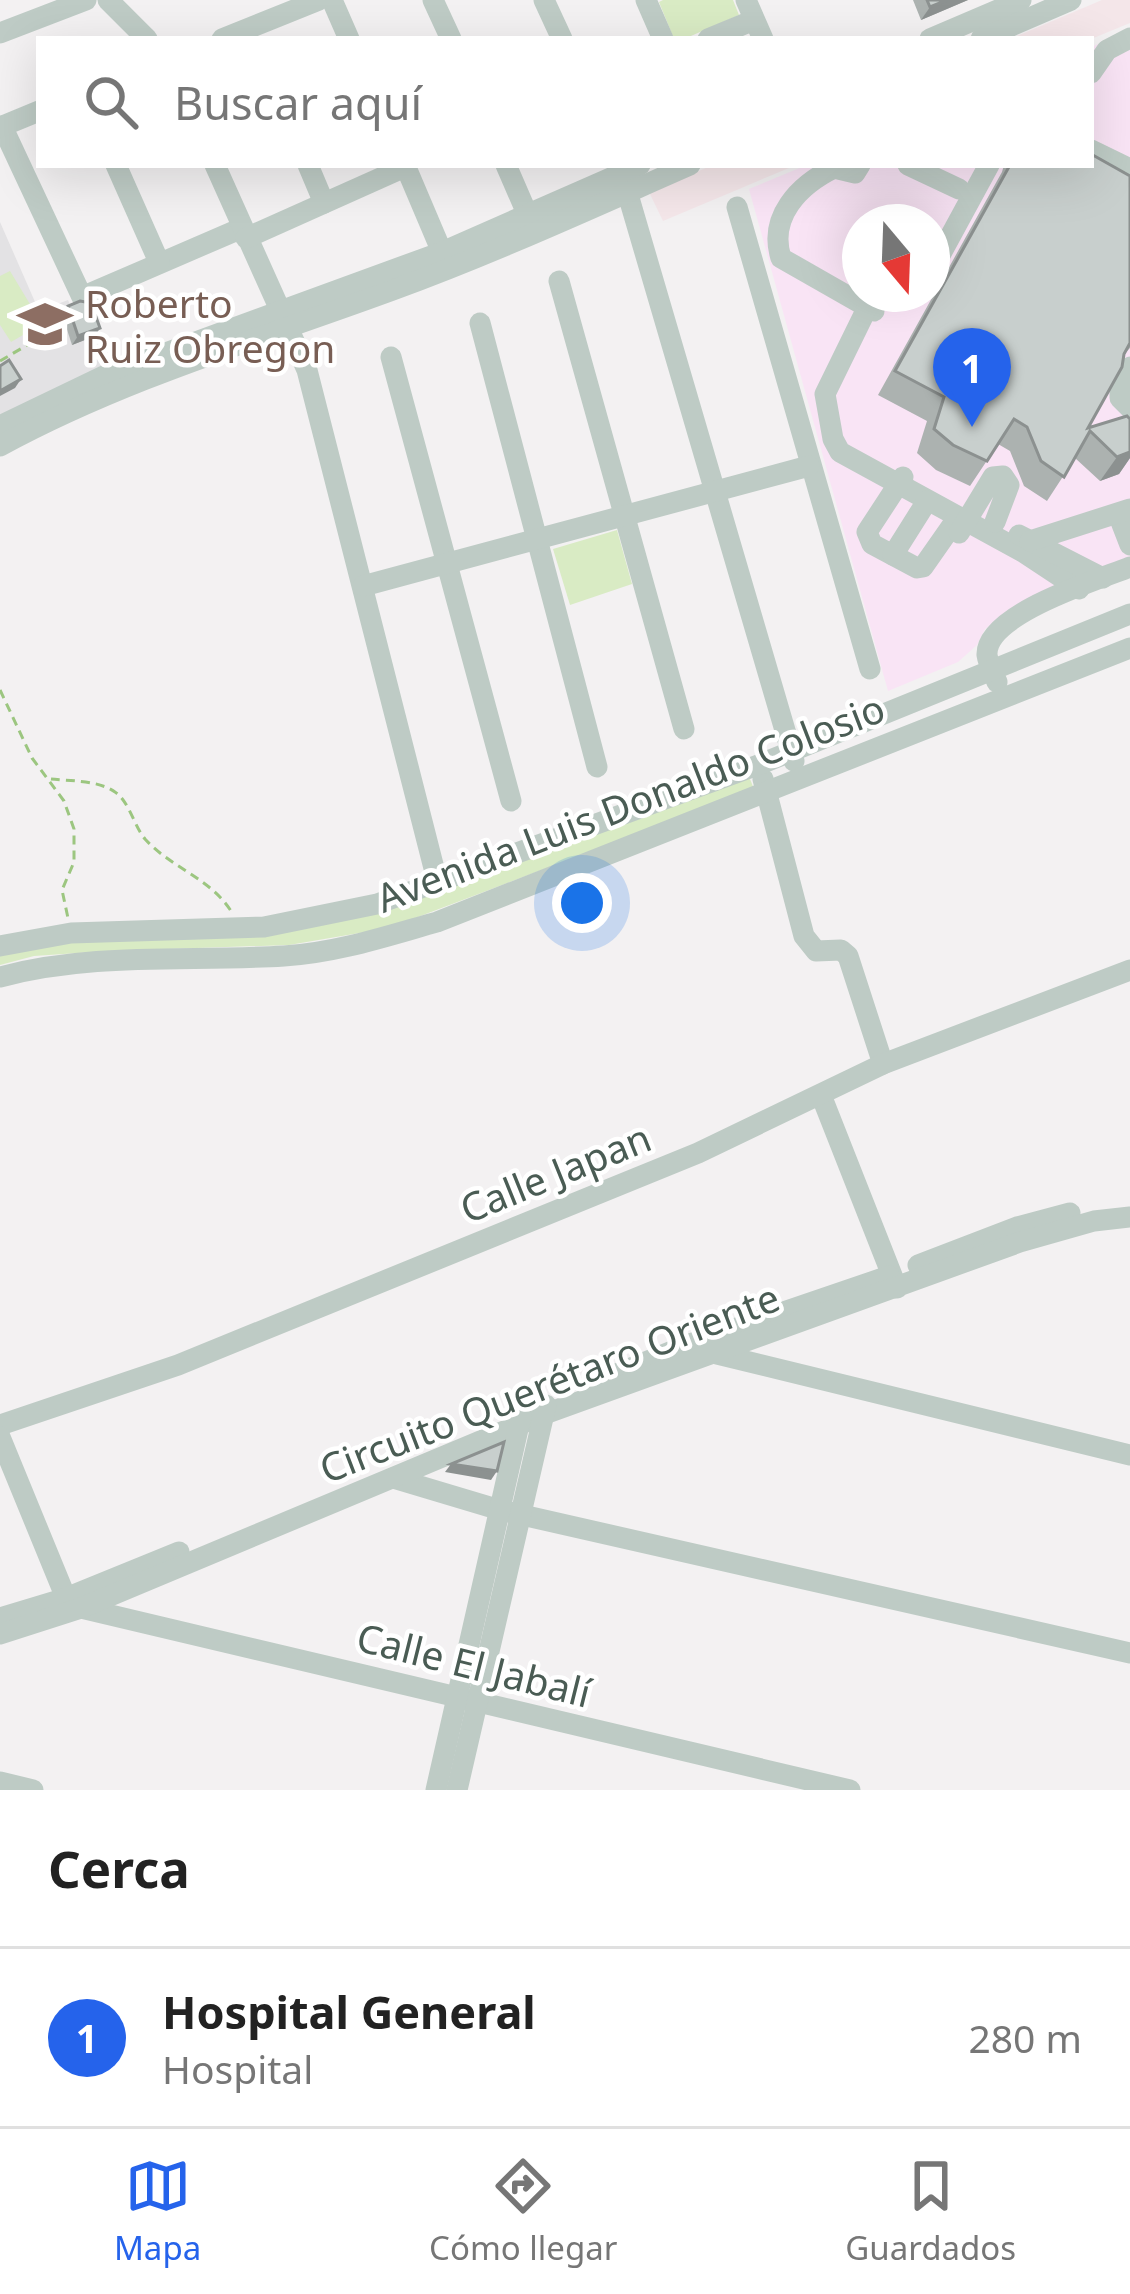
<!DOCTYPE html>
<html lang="es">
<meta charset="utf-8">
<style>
:root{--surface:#fff;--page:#f2f2f2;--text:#222;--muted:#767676;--line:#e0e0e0;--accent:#2563eb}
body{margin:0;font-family:"Noto Sans",sans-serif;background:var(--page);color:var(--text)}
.compass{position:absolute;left:842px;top:204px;width:108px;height:108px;border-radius:50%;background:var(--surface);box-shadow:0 12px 48px #0002;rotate:161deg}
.you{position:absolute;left:582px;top:903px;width:42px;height:42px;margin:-30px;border:9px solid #fff;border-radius:50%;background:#1a73e8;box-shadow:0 0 0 18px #1a73e833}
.badge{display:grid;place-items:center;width:78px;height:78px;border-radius:50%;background:var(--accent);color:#fff;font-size:39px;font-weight:700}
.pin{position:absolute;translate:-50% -99px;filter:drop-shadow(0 3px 6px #0008)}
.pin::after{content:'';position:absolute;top:63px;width:42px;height:36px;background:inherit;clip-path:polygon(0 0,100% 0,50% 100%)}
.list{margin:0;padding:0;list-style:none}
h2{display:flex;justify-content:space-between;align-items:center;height:156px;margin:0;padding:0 48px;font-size:51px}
h2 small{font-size:39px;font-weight:400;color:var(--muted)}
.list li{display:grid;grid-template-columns:78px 1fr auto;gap:36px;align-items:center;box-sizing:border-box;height:180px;padding:0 48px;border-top:3px solid var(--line)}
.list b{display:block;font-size:45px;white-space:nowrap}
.list p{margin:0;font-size:39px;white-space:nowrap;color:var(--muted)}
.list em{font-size:39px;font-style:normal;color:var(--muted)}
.icon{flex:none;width:66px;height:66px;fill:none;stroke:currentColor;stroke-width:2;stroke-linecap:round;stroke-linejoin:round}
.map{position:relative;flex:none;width:1130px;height:1790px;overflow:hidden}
.search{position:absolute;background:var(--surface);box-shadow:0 12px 48px #0002;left:36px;right:36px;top:36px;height:132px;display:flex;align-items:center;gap:30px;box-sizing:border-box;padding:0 42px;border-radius:0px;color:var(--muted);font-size:45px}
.sheet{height:336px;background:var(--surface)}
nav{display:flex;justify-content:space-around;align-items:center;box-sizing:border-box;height:168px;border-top:3px solid var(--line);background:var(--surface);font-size:33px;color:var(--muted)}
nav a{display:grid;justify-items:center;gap:6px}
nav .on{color:var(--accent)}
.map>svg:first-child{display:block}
.commercial{fill:#f4e6e9}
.education{fill:#e3e2e4}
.medical{fill:#f9e4f5;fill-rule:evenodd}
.green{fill:#d9ebc4}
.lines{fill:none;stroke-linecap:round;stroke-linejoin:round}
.path{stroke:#9cc680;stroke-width:3;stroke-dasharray:9 6;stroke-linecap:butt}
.minor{stroke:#becbc5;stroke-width:21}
.wall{fill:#acb2b0}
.shaded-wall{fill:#8c9190}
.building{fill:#c8cfcd;stroke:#8c9190;stroke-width:3}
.labels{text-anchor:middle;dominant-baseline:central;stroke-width:9;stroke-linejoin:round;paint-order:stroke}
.education-label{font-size:39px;fill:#785e54;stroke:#fff;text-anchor:start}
.street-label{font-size:39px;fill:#4a5c54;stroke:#fff}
</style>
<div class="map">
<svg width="1130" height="1790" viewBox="0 0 1130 1790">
<rect width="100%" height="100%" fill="#f3f1f2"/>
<!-- commercial -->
<g class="commercial">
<polygon points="1102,0 1130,0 1130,23 1091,39 1010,39"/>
<polygon points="713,165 796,165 663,221 649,192"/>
</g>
<!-- education -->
<polygon class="education" points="0,222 39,311 68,300 72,309 83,306 106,367 0,416"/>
<!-- medical -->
<path class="medical" d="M1130,31V560L1023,601L985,629L977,645L958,662L888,691L749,189L807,165H1091V47ZM860,222H932V294H860Z"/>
<!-- green -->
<g class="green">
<polygon points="663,0 733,0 739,15 684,39 674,39 659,2"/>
<polygon points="10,271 42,324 11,342 0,325 0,276"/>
<polygon points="617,530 632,584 570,605 553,549"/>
<polygon points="748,774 754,789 389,928 289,945 108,951 34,956 0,965 0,954 18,949 401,906"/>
</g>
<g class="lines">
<!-- path -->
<g class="path">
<polyline points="0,361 63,324"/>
<polyline points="0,690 32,758 64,801 74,829 74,862 62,890 68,918"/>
<path d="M51,779C70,781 98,780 115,792C129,801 134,826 145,839C171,868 209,877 231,911"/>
</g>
<!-- minor -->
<g class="minor">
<polyline points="108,0 147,39"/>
<polyline points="332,0 349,39"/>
<polyline points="433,0 451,39"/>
<polyline points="544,0 562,39"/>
<polyline points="646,0 663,39"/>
<polyline points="746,0 763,39"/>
<polyline points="0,33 86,0"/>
<polyline points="222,39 319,0"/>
<polyline points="708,39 754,20"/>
<polyline points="930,39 1021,0"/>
<polyline points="981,39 1071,0"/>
<polyline points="1091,73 1107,50 1130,38"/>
<polyline points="2,126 82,297 242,228"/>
<polyline points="0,127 39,111"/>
<polyline points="1091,150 1130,169"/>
<polyline points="116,165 159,262"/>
<polyline points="215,165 307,370 438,884"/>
<polyline points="308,165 324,203"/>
<polyline points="405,165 447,264"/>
<polyline points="506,165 532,225"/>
<path d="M860,165L855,173L834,168C799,185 768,217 781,258L874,311"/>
<polyline points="908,165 959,189"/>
<polyline points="624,181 794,761"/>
<polyline points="737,207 870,669"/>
<polyline points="246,238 405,167"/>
<polyline points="932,270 989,165"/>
<polyline points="559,281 684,729"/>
<polyline points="874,294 825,394 833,439 840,452 1023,552 1079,589"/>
<polyline points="480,323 597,767"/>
<polyline points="391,357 511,801"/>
<polyline points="1130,367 1120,385 1120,398 1130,408"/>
<polyline points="0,426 108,374 442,252 640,165"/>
<path d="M0,446C125,378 260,339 393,290C494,253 592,208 690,165"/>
<polyline points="903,477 867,532 872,544 917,568 923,567 958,517"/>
<polyline points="1118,514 1130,545"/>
<polyline points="959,533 993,477 1003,476 1009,485 995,522"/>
<polyline points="1019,535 1103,578"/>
<polyline points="1030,541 1130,509"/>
<polyline points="893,555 927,501"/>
<polyline points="363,586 809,466"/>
<path d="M997,682C994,675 988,663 987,655C985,614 1098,580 1130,567"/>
<polyline points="763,779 804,936 816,951 841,950 848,956 883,1064"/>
<polyline points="0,946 71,933 264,927 377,904 758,765 1130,614"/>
<path d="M0,977C94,952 188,962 284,956C336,953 387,936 437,922L1130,648"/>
<polyline points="821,1095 897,1288"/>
<polyline points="918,1265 1017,1227 1070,1213"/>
<polyline points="717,1354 1130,1455"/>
<polyline points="614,1375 687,1345 889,1276"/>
<polyline points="0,1425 178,1365 698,1153 883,1064 1130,970"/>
<polyline points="0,1437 66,1598 81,1608 850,1790"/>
<polyline points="393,1478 500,1510 1130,1653"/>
<polyline points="0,1618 66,1598 179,1552"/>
<polyline points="0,1634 81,1608 545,1414 1020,1242 1094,1221 1130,1217"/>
<polyline points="0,1782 33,1790"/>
<polyline points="436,1790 521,1416"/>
<polyline points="457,1790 546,1405"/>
</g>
</g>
<!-- wall -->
<g class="wall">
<polygon points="913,0 968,0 921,20"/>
<polygon points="1004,165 1091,165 1130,176 1130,348 1123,355 1088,428 1130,419 1130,458 1119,474 1100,481 1075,458 1047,501 1024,486 1010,451 998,444 970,486 936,470 917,453 927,421 878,395 1002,172"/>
<polygon points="68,306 95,336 72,345 62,314"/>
</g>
<!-- shaded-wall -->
<g class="shaded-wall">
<polygon points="947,0 968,0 921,20 930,7"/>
<polygon points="100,328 95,336 72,345 78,336"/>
<polygon points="21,379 15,388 0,396 0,391"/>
<polygon points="1130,452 1130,458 1119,474 1100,481 1117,457"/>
<polygon points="451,1464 497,1471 491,1480 445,1472"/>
</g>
<!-- building -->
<g class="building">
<polygon points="927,0 947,0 930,7"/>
<polygon points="1091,154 1130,176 1130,343 1124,354 1122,367 1088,428 1127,416 1130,419 1130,452 1117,457 1090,431 1064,477 1041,461 1027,427 1014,419 987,461 953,445 934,429 944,397 895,371 1010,165 1091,165"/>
<polygon points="80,301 91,303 100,328 78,336 68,306"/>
<polygon points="9,360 21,379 0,391 0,366"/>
<polygon points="504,1442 497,1471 451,1464"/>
</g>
<!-- icons -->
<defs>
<symbol id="school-bare" viewBox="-9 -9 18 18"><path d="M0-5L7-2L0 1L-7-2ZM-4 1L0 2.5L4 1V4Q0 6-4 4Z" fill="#8d6e63" stroke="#fff" stroke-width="2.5" paint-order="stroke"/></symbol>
</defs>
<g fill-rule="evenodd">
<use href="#school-bare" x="7" y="286" width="76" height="76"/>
</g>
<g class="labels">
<!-- education labels -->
<g class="education-label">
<text x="85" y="302">Roberto<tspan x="85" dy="45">Ruiz Obregon</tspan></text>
</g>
<!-- street labels -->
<g class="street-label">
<text transform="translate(630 802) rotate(-21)">Avenida Luis Donaldo Colosio</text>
<text transform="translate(555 1172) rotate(-22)">Calle Japan</text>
<text transform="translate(549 1382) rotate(-21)">Circuito Querétaro Oriente</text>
<text transform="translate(474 1664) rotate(14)">Calle El Jabalí</text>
</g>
</g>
</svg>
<svg class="compass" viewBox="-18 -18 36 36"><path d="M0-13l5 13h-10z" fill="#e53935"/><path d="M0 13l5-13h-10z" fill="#767676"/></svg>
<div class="you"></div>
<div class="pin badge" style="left:972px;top:427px">1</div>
<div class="search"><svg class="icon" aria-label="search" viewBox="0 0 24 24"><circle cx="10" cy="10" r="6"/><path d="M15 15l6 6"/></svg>Buscar aquí</div>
</div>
<section class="sheet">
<h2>Cerca<small></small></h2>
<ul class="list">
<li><span class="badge">1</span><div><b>Hospital General</b><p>Hospital</p></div><em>280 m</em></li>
</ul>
</section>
<nav>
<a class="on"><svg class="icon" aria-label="map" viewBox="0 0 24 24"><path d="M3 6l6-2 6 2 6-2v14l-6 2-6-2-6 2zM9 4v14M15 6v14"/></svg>Mapa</a>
<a><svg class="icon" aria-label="directions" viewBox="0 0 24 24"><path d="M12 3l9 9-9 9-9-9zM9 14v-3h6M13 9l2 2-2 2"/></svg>Cómo llegar</a>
<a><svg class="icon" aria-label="saved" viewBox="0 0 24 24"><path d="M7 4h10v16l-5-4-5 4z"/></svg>Guardados</a>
</nav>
